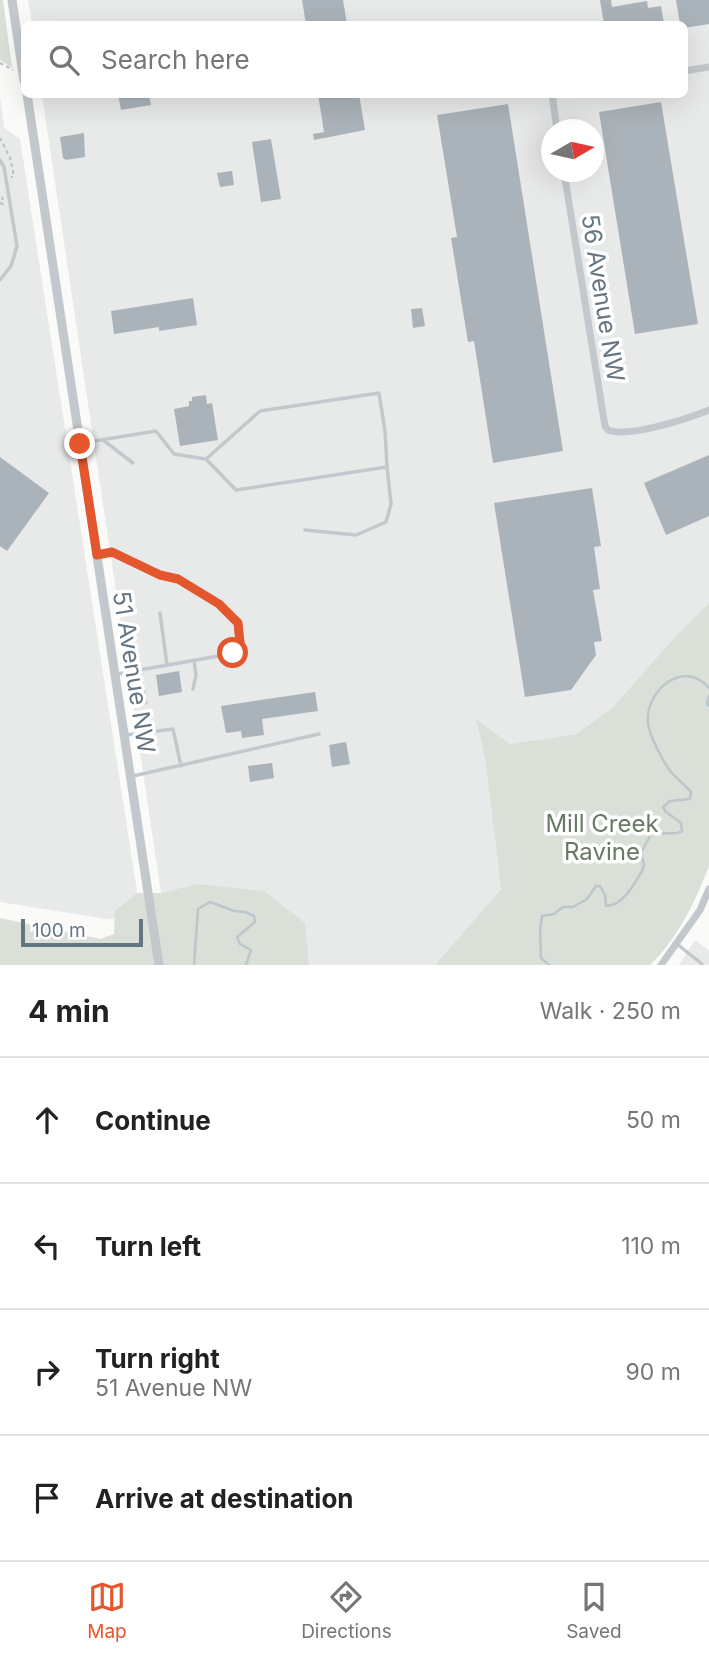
<!DOCTYPE html>
<meta charset="utf-8">
<style>
:root{--surface:#fff;--page:#f2f2f2;--text:#222;--muted:#767676;--line:#e0e0e0;--accent:#e4572e}
body{margin:0;font-family:Inter,sans-serif;background:var(--page);color:var(--text)}
.compass{position:absolute;left:541px;top:119px;width:63px;height:63px;border-radius:50%;background:var(--surface);box-shadow:0 7px 28px #0002;rotate:81deg}
.scale{position:absolute;left:21px;bottom:18px;width:122px;box-sizing:border-box;padding-left:7px;border:4px solid #657683;border-top:0;font-size:19px;line-height:24px;white-space:nowrap;color:#657683;-webkit-text-stroke:5px #fff;paint-order:stroke}
.stop{position:absolute;width:21px;height:21px;margin:-16px;border:5px solid #e4572e;border-radius:50%;background:#fff}
.stop.end{background:#e4572e;border-color:#fff;box-shadow:0 2px 7px #0008}
.list{margin:0;padding:0;list-style:none}
h2{display:flex;justify-content:space-between;align-items:center;height:91px;margin:0;padding:0 28px;font-size:30px}
h2 small{font-size:23px;font-weight:400;color:var(--muted)}
.list li{display:grid;grid-template-columns:46px 1fr auto;gap:21px;align-items:center;box-sizing:border-box;height:126px;padding:0 28px;border-top:2px solid var(--line)}
.list b{display:block;font-size:26px;white-space:nowrap}
.list p{margin:0;font-size:23px;white-space:nowrap;color:var(--muted)}
.list em{font-size:23px;font-style:normal;color:var(--muted)}
.icon{flex:none;width:38px;height:38px;fill:none;stroke:currentColor;stroke-width:2;stroke-linecap:round;stroke-linejoin:round}
.map{position:relative;flex:none;width:709px;height:965px;overflow:hidden}
.search{position:absolute;background:var(--surface);box-shadow:0 7px 28px #0002;left:21px;right:21px;top:21px;height:77px;display:flex;align-items:center;gap:18px;box-sizing:border-box;padding:0 24px;border-radius:10px;color:var(--muted);font-size:26px}
.sheet{height:595px;background:var(--surface)}
nav{display:flex;justify-content:space-around;align-items:center;box-sizing:border-box;height:98px;border-top:2px solid var(--line);background:var(--surface);font-size:19px;color:var(--muted)}
nav a{display:grid;justify-items:center;gap:4px}
nav .on{color:var(--accent)}
.map>svg:first-child{display:block}
.built{fill:#e8e9e9;fill-rule:evenodd}
.green{fill:#dadfd7}
.lines{fill:none;stroke-linecap:round;stroke-linejoin:round}
.stream{stroke:#bbc7cb;stroke-width:2.5}
.building{fill:#aab3b9}
.path{stroke:#bbbfc2;stroke-width:2;stroke-dasharray:3.5 3.5;stroke-linecap:butt}
.service{stroke:#c3c8cc;stroke-width:3.5}
.minor{stroke:#c3c8cc;stroke-width:7}
.tertiary{stroke:#c3c8cc;stroke-width:9}
.route{stroke:#e4572e;stroke-width:9}
.labels{text-anchor:middle;dominant-baseline:central;stroke-width:7;stroke-linejoin:round;paint-order:stroke}
.street-label{font-size:24px;fill:#657683;stroke:#fff}
.park-label{font-size:24px;fill:#687a64;stroke:#fff}
</style>
<div class="map">
<svg width="709" height="965" viewBox="0 0 709 965">
<rect width="100%" height="100%" fill="#fafaf8"/>
<!-- built -->
<g class="built">
<path d="M28,0H709V603L673,639L612,708L576,734L510,744L476,719L485,758L501,889L435,965H309L305,924L196,884L161,893L42,95L684,94V24H32ZM552,130H594V172H552Z"/>
<polygon points="0,96 4,128 20,139 141,917 107,919 0,902"/>
<polygon points="695,940 709,951 709,965 679,965"/>
</g>
<!-- green -->
<g class="green">
<polygon points="0,0 3,0 12,68 0,60"/>
<path d="M709,603V866C695,902 678,938 650,965H435L501,889L485,758L476,719L510,744L576,734L612,708L673,639Z"/>
<polygon points="196,884 264,891 305,923 309,965 0,965 0,918 100,939 114,934 115,911 137,893 161,893"/>
</g>
<g class="lines">
<!-- stream -->
<g class="stream">
<polyline points="709,696 707,703 709,706"/>
<polyline points="194,965 198,909 210,902 234,911 245,912 254,916 255,922 237,937 240,944 251,950 246,965"/>
<path d="M549,965L541,958L540,931L542,916L554,914L563,907H573L587,899L596,886H600L605,895L606,906C623,906 634,884 642,871L644,865L641,853L651,834L677,833L682,831L681,823L665,811L663,807L670,801L690,799L691,792C685,785 678,780 672,773C664,764 649,735 648,723C645,691 683,658 709,688"/>
</g>
</g>
<!-- building -->
<g class="building">
<polygon points="302,0 343,0 347,24 306,24"/>
<polygon points="600,0 611,0 612,7 647,1 648,8 661,6 664,24 604,24"/>
<polygon points="676,0 709,0 709,24 684,28 684,24 680,24"/>
<polygon points="118,94 149,94 151,105 121,110"/>
<polygon points="318,94 359,94 365,130 314,140 313,134 324,132"/>
<polygon points="661,102 698,324 635,334 599,112"/>
<polygon points="508,104 563,451 493,463 474,341 468,342 451,238 457,237 437,115"/>
<polygon points="84,133 85,157 66,160 63,158 60,137"/>
<polygon points="271,139 281,199 261,202 252,142"/>
<polygon points="232,171 234,185 220,187 217,173"/>
<polygon points="193,298 197,325 159,331 159,327 114,334 111,311"/>
<polygon points="422,308 425,326 413,328 411,309"/>
<polygon points="206,395 207,404 212,403 218,440 180,446 174,409 189,406 189,401 192,401 192,397"/>
<polygon points="709,455 709,516 666,535 644,483"/>
<polygon points="0,457 49,493 7,551 0,546"/>
<polygon points="592,488 601,546 594,547 600,589 593,590 602,641 594,642 596,655 571,690 525,697 494,503"/>
<polygon points="179,671 182,692 159,696 156,675"/>
<polygon points="315,692 318,711 262,719 264,735 242,738 241,731 226,733 221,706"/>
<polygon points="346,742 350,764 332,767 329,745"/>
<polygon points="272,763 274,778 250,782 248,766"/>
</g>
<g class="lines">
<!-- path -->
<g class="path">
<polyline points="0,63 13,70"/>
<polyline points="0,138 10,158 14,176 11,177"/>
<polyline points="0,203 3,204 2,194"/>
</g>
<!-- service -->
<g class="service">
<polyline points="0,160 4,167 17,246 11,266 0,280"/>
<polyline points="103,440 133,463"/>
<polyline points="82,443 156,431 174,454 206,459 236,490 387,467 391,504 386,522 356,535 305,530"/>
<polyline points="206,459 260,411 379,393 385,431 387,467"/>
<polyline points="99,554 112,552 160,575 178,579 219,604 238,623 241,652 117,674"/>
<polyline points="160,613 167,665"/>
<polyline points="139,670 146,703"/>
<polyline points="193,689 196,675 194,660"/>
<polyline points="126,735 173,729 181,766"/>
<polyline points="133,776 319,734"/>
<polyline points="677,944 702,964"/>
</g>
<!-- minor -->
<g class="minor">
<polyline points="684,71 709,67"/>
<polyline points="552,94 557,130"/>
<path d="M564,172L605,426L608,430C629,438 687,419 709,410"/>
<polyline points="661,965 700,910 709,889"/>
</g>
<!-- tertiary -->
<g class="tertiary">
<polyline points="12,0 24,81"/>
<polyline points="27,94 159,965"/>
</g>
</g>
<g class="lines">
<!-- route -->
<polyline class="route" points="80,444 97,555 112,552 160,575 178,579 219,604 238,623 241,652 233,653"/>
</g>
<g class="labels">
<!-- street labels -->
<g class="street-label">
<text transform="translate(603 298) rotate(81)">56 Avenue NW</text>
<text transform="translate(134 672) rotate(81)">51 Avenue NW</text>
</g>
<!-- park labels -->
<g class="park-label">
<text x="602" y="823">Mill Creek<tspan x="602" dy="28">Ravine</tspan></text>
</g>
</g>
</svg>
<svg class="compass" viewBox="-18 -18 36 36"><path d="M0-13l5 13h-10z" fill="#e53935"/><path d="M0 13l5-13h-10z" fill="#767676"/></svg>
<div class="scale">100 m</div>
<div class="stop" style="left:233px;top:653px"></div>
<div class="stop end" style="left:80px;top:444px"></div>
<div class="search"><svg class="icon" aria-label="search" viewBox="0 0 24 24"><circle cx="10" cy="10" r="6"/><path d="M15 15l6 6"/></svg>Search here</div>
</div>
<section class="sheet">
<h2>4 min<small>Walk · 250 m</small></h2>
<ul class="list">
<li><svg class="icon" aria-label="ahead" viewBox="0 0 24 24"><path d="M12 20V5M6 11l6-6 6 6"/></svg><div><b>Continue</b></div><em>50 m</em></li>
<li><svg class="icon" aria-label="left" viewBox="0 0 24 24"><path d="M17 20v-9H6M10 6l-5 5 5 5"/></svg><div><b>Turn left</b></div><em>110 m</em></li>
<li><svg class="icon" aria-label="right" viewBox="0 0 24 24"><path d="M7 20v-9h11M14 6l5 5-5 5"/></svg><div><b>Turn right</b><p>51 Avenue NW</p></div><em>90 m</em></li>
<li><svg class="icon" aria-label="arrive" viewBox="0 0 24 24"><path d="M6 21V4h12l-3 4 3 4H6"/></svg><div><b>Arrive at destination</b></div></li>
</ul>
</section>
<nav>
<a class="on"><svg class="icon" aria-label="map" viewBox="0 0 24 24"><path d="M3 6l6-2 6 2 6-2v14l-6 2-6-2-6 2zM9 4v14M15 6v14"/></svg>Map</a>
<a><svg class="icon" aria-label="directions" viewBox="0 0 24 24"><path d="M12 3l9 9-9 9-9-9zM9 14v-3h6M13 9l2 2-2 2"/></svg>Directions</a>
<a><svg class="icon" aria-label="saved" viewBox="0 0 24 24"><path d="M7 4h10v16l-5-4-5 4z"/></svg>Saved</a>
</nav>
